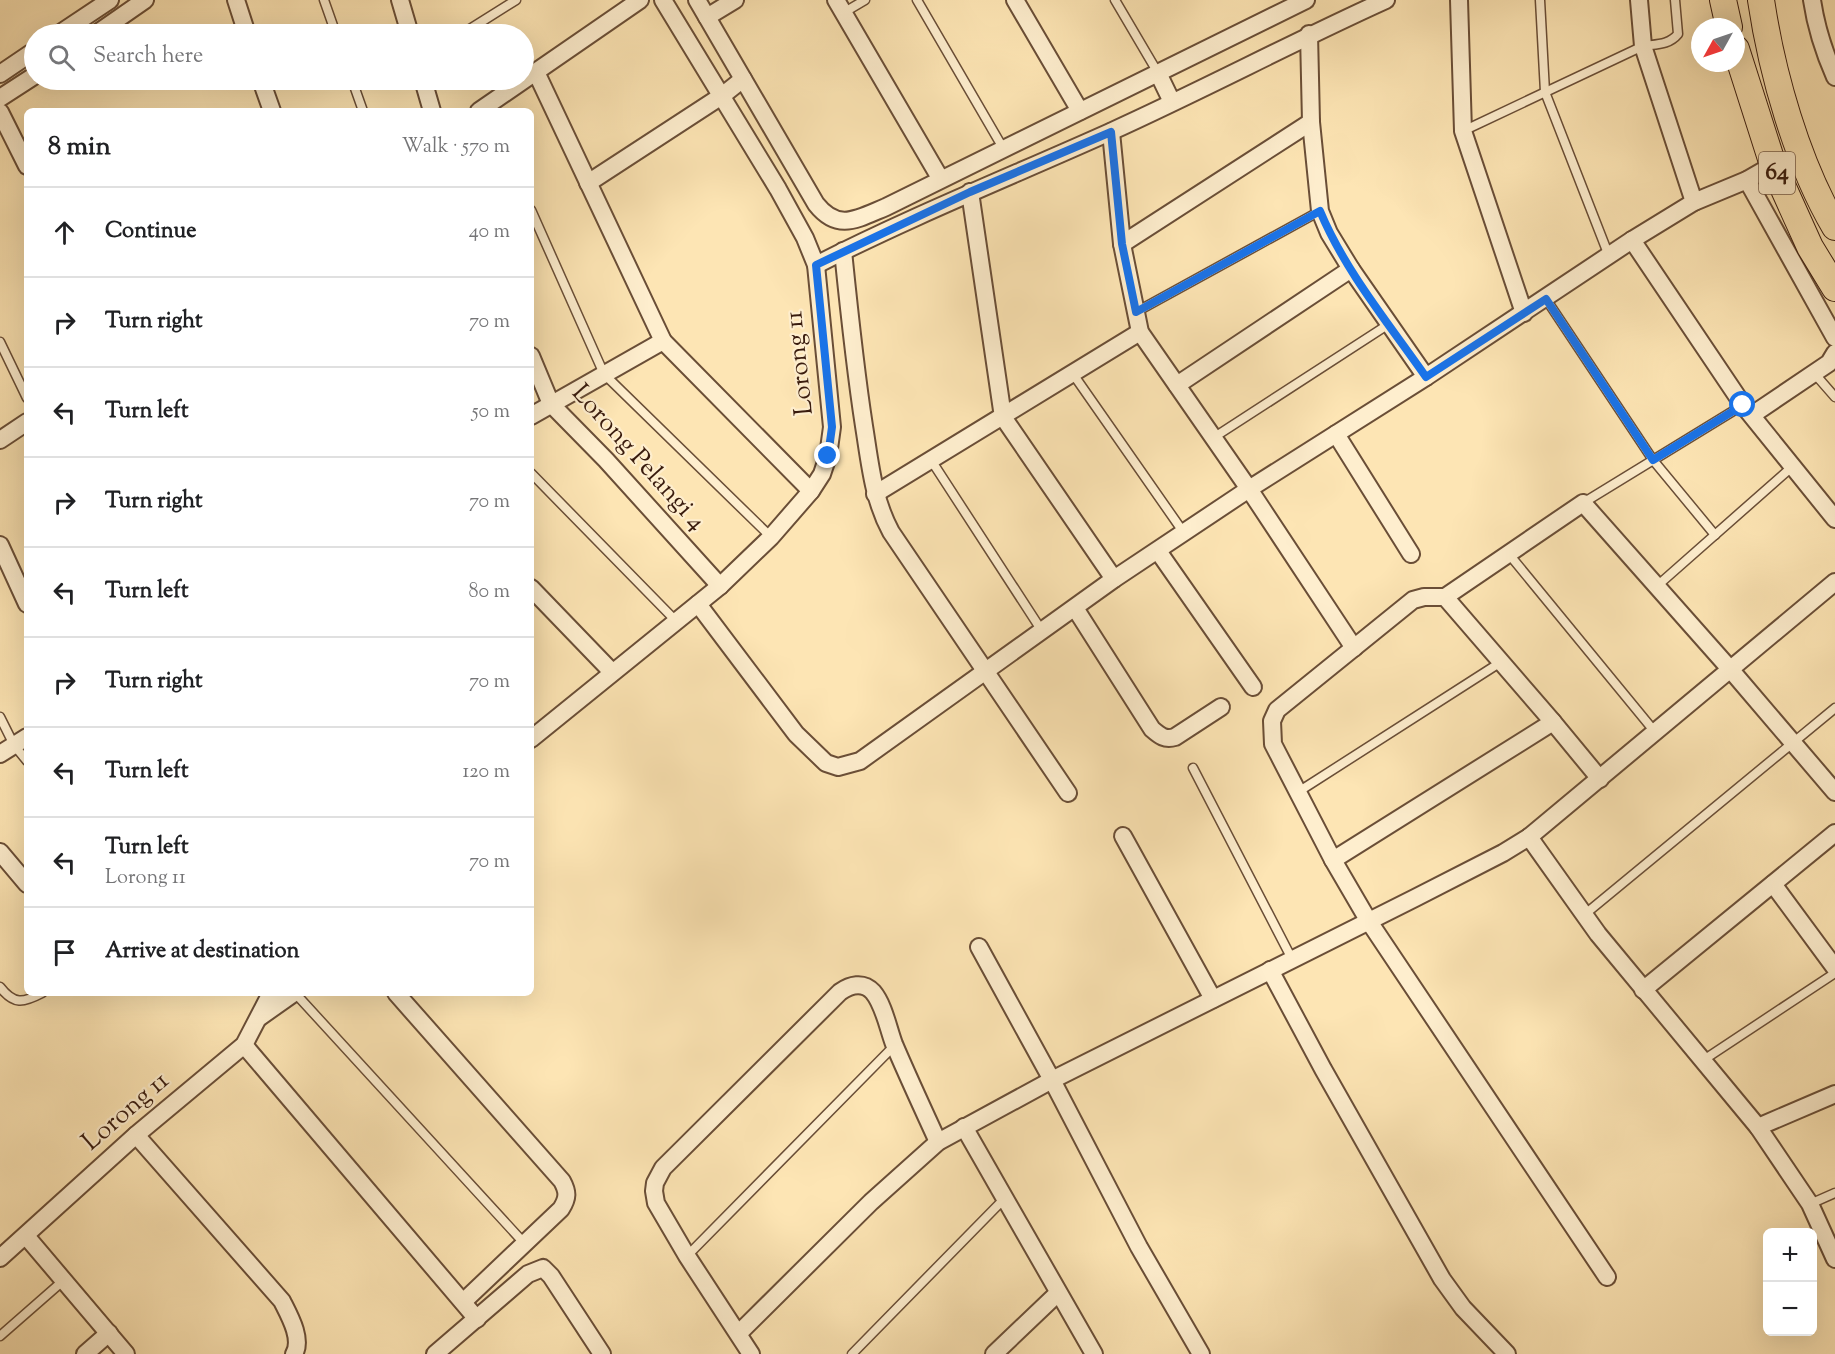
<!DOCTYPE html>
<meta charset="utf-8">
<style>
:root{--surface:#fff;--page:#f2f2f2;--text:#202124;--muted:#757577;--line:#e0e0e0}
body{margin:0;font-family:"Sorts Mill Goudy",serif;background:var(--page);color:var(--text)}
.controls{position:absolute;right:18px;bottom:18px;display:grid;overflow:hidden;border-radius:9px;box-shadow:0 6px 24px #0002}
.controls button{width:54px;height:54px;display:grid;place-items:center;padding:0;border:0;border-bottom:2px solid var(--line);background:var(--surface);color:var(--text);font:30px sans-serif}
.compass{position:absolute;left:1691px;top:18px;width:54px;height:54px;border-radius:50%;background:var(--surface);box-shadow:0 6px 24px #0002;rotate:230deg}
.stop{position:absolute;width:18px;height:18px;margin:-14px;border:4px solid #1a73e8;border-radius:50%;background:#fff}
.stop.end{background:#1a73e8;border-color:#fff;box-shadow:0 2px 6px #0008}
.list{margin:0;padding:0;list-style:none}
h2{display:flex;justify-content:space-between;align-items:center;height:78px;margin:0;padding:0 24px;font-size:26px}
h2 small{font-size:20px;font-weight:400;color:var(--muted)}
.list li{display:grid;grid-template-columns:39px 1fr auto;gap:18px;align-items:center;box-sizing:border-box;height:90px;padding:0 24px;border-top:2px solid var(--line)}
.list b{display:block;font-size:22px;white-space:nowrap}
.list p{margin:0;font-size:20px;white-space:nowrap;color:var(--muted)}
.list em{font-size:20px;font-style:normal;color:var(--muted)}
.icon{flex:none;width:33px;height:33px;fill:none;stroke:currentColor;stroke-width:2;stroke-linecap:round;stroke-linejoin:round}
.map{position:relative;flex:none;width:1835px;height:1354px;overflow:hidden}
.search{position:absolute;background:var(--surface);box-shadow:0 6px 24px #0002;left:24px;top:24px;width:510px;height:66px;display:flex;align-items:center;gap:15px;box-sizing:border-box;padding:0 21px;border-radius:33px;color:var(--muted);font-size:22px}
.panel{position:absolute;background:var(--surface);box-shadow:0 6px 24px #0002;left:24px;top:108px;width:510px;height:888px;border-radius:9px}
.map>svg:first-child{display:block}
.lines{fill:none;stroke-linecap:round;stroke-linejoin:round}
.lane-casing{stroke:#6a4e37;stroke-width:11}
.street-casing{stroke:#6a4e37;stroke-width:20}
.primary-casing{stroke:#391b0d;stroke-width:28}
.lane{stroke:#feeece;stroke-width:8}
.street{stroke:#feeece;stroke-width:16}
.primary{stroke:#fde5b4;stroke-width:26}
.route{stroke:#1a73e8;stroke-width:8}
.labels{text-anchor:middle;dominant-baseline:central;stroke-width:4.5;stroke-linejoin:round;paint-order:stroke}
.shield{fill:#feeece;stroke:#745a47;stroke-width:1.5}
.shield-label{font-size:24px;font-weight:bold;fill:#391b0d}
.street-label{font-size:26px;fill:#391b0d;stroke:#feeece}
</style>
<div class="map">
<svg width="1835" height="1354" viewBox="0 0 1835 1354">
<rect width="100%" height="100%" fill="#fde5b4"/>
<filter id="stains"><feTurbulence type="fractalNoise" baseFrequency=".00333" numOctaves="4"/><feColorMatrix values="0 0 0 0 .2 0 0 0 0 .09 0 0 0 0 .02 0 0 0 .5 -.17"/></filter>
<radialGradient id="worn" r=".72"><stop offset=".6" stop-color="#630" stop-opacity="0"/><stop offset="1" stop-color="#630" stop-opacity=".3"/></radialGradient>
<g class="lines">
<defs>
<g id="lane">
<polyline points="324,0 336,34"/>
<polyline points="917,0 1003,148"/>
<polyline points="1115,0 1158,73"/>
<polyline points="1540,0 1545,92 1609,256"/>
<polyline points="843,13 865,0"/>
<polyline points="462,34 516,0"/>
<polyline points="352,80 363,111"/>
<path d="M1463,131L1643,46C1657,44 1669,45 1678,34L1675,0"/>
<polyline points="531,210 604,374 771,537"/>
<polyline points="1546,299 1653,460 1715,535"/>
<polyline points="1136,312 1320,211"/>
<polyline points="0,342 27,398"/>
<polyline points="1814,373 1835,397"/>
<polyline points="1073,374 1184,533"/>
<polyline points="1213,438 1389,324"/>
<polyline points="931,460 1042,631"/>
<polyline points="531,473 675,620"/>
<polyline points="1583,503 1743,405"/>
<polyline points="1508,553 1655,732"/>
<polyline points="1657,586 1793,466"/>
<polyline points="0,717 14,745 27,761"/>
<polyline points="1193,768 1292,959"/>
<polyline points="1298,792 1501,662"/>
<polyline points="1584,915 1835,708"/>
<path d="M0,987C14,1005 23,1003 42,993"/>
<polyline points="295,993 524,1243"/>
<polyline points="1702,1061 1835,973"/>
<polyline points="1810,1204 1835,1193"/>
<polyline points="687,1256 895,1045"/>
<polyline points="0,1336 64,1280"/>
<polyline points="852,1354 1005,1198"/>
</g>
<g id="street">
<polyline points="236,0 247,34"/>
<polyline points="400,0 410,34"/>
<path d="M697,0L816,204C838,232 857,219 886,207L1306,0"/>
<polyline points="836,0 940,178"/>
<polyline points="1015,0 1080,111"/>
<polyline points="1459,0 1463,131 1524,313"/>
<polyline points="1639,0 1643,46 1694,202"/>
<path d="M1812,0C1816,27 1824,52 1835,77"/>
<polyline points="707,17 735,0"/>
<polyline points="59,34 110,0"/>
<polyline points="96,34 145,0"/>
<polyline points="1309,34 1311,122 1320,211 1329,233 1351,269 1426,377"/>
<polyline points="536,72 663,341 811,491"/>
<polyline points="1158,73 1172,102"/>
<polyline points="0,74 34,51"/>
<polyline points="261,80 272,111"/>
<polyline points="423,80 432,111"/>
<polyline points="0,98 34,76"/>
<polyline points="479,111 640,0"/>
<polyline points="0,112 27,166"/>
<polyline points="1111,132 1122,244 1140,332 1249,489 1354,648"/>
<polyline points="1747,180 1835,338"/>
<polyline points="588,183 723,95 743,79"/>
<polyline points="970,192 1003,417 1114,579"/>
<polyline points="1632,240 1743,405 1835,519"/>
<polyline points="1122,244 1311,122"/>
<path d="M843,251C849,310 855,368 864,426C870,463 873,499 891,532L1068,793"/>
<path d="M816,265C912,216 1012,176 1110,132C1203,90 1293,42 1386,0"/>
<polyline points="531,356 551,404 606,460 720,586"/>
<polyline points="1177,385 1351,269"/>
<polyline points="1752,415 1829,363 1835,353"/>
<polyline points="531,416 663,341"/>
<polyline points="1336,434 1411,554"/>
<polyline points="0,440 27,422"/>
<polyline points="875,494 1140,332"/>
<polyline points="0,545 27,604"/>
<polyline points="1158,551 1253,687"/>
<polyline points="531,588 612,672"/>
<polyline points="1445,597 1583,503 1730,669 1835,792"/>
<polyline points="698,604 796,734 826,763 838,767 860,761 1114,579 1249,489 1426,377 1632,240 1694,202 1747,180 1773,165"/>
<path d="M1075,608L1152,729C1160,736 1165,740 1175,737L1221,707"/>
<polyline points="531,739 720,586 771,537 811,491 822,474 828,456 832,427 816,265 805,238 778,189 663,0"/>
<polyline points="0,754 27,737"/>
<polyline points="1600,779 1553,722 1445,597 1424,597 1413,600 1277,710 1272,721 1273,744 1333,860 1368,920 1607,1277"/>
<polyline points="1123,836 1213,999"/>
<polyline points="1529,837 1598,934 1758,1127 1810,1204 1835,1259"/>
<polyline points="0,852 27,884"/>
<polyline points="1333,860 1553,722"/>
<polyline points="1773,884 1835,968"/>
<polyline points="979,947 1052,1080 1139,1247 1201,1354"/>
<polyline points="1270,970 1323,1069 1442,1279 1463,1308 1507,1354"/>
<polyline points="1643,990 1835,833"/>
<path d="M396,993L562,1181C568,1192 568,1198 561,1209L463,1302"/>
<polyline points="260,1017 294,993"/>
<polyline points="244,1045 477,1319"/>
<polyline points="964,1127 1094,1354"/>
<polyline points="1758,1127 1835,1094"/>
<path d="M136,1135L282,1301C289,1315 303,1339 294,1354"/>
<polyline points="26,1236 126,1354"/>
<polyline points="0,1258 136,1135 244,1045 271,993"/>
<polyline points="739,1333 871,1202 938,1142 1052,1080 1415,898 1503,853 1529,837 1835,582"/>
<polyline points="85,1354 109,1333"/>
<polyline points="435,1354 528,1274 543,1268 551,1276 602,1354"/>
<path d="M751,1354L687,1256L656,1203L654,1191L655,1183L663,1168L840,992C850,985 863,981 873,992C884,1005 888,1028 894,1044C908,1077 923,1109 938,1142"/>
<polyline points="994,1354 1058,1293"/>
</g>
<g id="primary">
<polyline points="1723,0 1729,27"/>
<path d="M1761,0C1772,74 1797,162 1835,227"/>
<polyline points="1736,49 1773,165 1810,247 1835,288"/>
</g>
</defs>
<!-- lane casing -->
<use href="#lane" class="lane-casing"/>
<!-- street casing -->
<use href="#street" class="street-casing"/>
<!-- primary casing -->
<use href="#primary" class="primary-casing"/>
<!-- lane -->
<use href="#lane" class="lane"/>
<!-- street -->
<use href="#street" class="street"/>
<!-- primary -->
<use href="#primary" class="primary"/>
</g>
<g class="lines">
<!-- route -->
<path class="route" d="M828,456L832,427L816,265L970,192L1111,132L1122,244L1136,312L1320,211C1345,271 1389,324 1426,377L1546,299L1653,460L1743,405"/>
</g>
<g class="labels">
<!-- shield labels -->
<rect class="shield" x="1759" y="152" width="36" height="42" rx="4.5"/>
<g class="shield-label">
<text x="1777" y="173">64</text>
</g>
<!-- street labels -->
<g class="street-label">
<text transform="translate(800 363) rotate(-96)">Lorong 11</text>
<text transform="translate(638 458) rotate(48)">Lorong Pelangi 4</text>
<text transform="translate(126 1112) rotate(-41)">Lorong 11</text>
</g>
</g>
<rect width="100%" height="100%" filter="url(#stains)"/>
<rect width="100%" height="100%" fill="url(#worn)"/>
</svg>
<div class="controls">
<button>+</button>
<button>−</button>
</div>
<svg class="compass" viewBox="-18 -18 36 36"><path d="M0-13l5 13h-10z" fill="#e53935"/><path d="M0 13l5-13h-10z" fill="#757577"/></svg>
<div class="stop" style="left:1743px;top:405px"></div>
<div class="stop end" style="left:828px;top:456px"></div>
<div class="search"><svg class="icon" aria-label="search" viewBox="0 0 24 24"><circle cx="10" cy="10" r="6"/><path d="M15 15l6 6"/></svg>Search here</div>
<section class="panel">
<h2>8 min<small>Walk · 570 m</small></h2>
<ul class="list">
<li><svg class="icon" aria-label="ahead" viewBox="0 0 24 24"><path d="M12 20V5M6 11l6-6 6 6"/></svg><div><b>Continue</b></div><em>40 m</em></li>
<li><svg class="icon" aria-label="right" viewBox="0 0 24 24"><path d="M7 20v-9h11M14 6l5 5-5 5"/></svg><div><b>Turn right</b></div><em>70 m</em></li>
<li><svg class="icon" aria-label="left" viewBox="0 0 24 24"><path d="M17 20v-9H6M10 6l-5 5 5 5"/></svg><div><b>Turn left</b></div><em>50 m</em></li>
<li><svg class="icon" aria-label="right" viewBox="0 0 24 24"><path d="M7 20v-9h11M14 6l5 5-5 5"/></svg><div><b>Turn right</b></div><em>70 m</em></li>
<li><svg class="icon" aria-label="left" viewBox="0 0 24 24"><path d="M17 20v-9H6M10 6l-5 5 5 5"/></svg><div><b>Turn left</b></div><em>80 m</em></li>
<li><svg class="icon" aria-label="right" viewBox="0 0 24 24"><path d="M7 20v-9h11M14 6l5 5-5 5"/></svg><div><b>Turn right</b></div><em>70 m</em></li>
<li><svg class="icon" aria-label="left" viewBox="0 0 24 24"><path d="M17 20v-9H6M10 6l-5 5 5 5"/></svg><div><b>Turn left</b></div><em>120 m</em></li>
<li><svg class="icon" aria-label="left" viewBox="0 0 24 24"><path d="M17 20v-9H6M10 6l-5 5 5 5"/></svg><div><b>Turn left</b><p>Lorong 11</p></div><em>70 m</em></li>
<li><svg class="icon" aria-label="arrive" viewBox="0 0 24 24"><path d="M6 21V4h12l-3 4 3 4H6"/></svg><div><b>Arrive at destination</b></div></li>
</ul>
</section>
</div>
